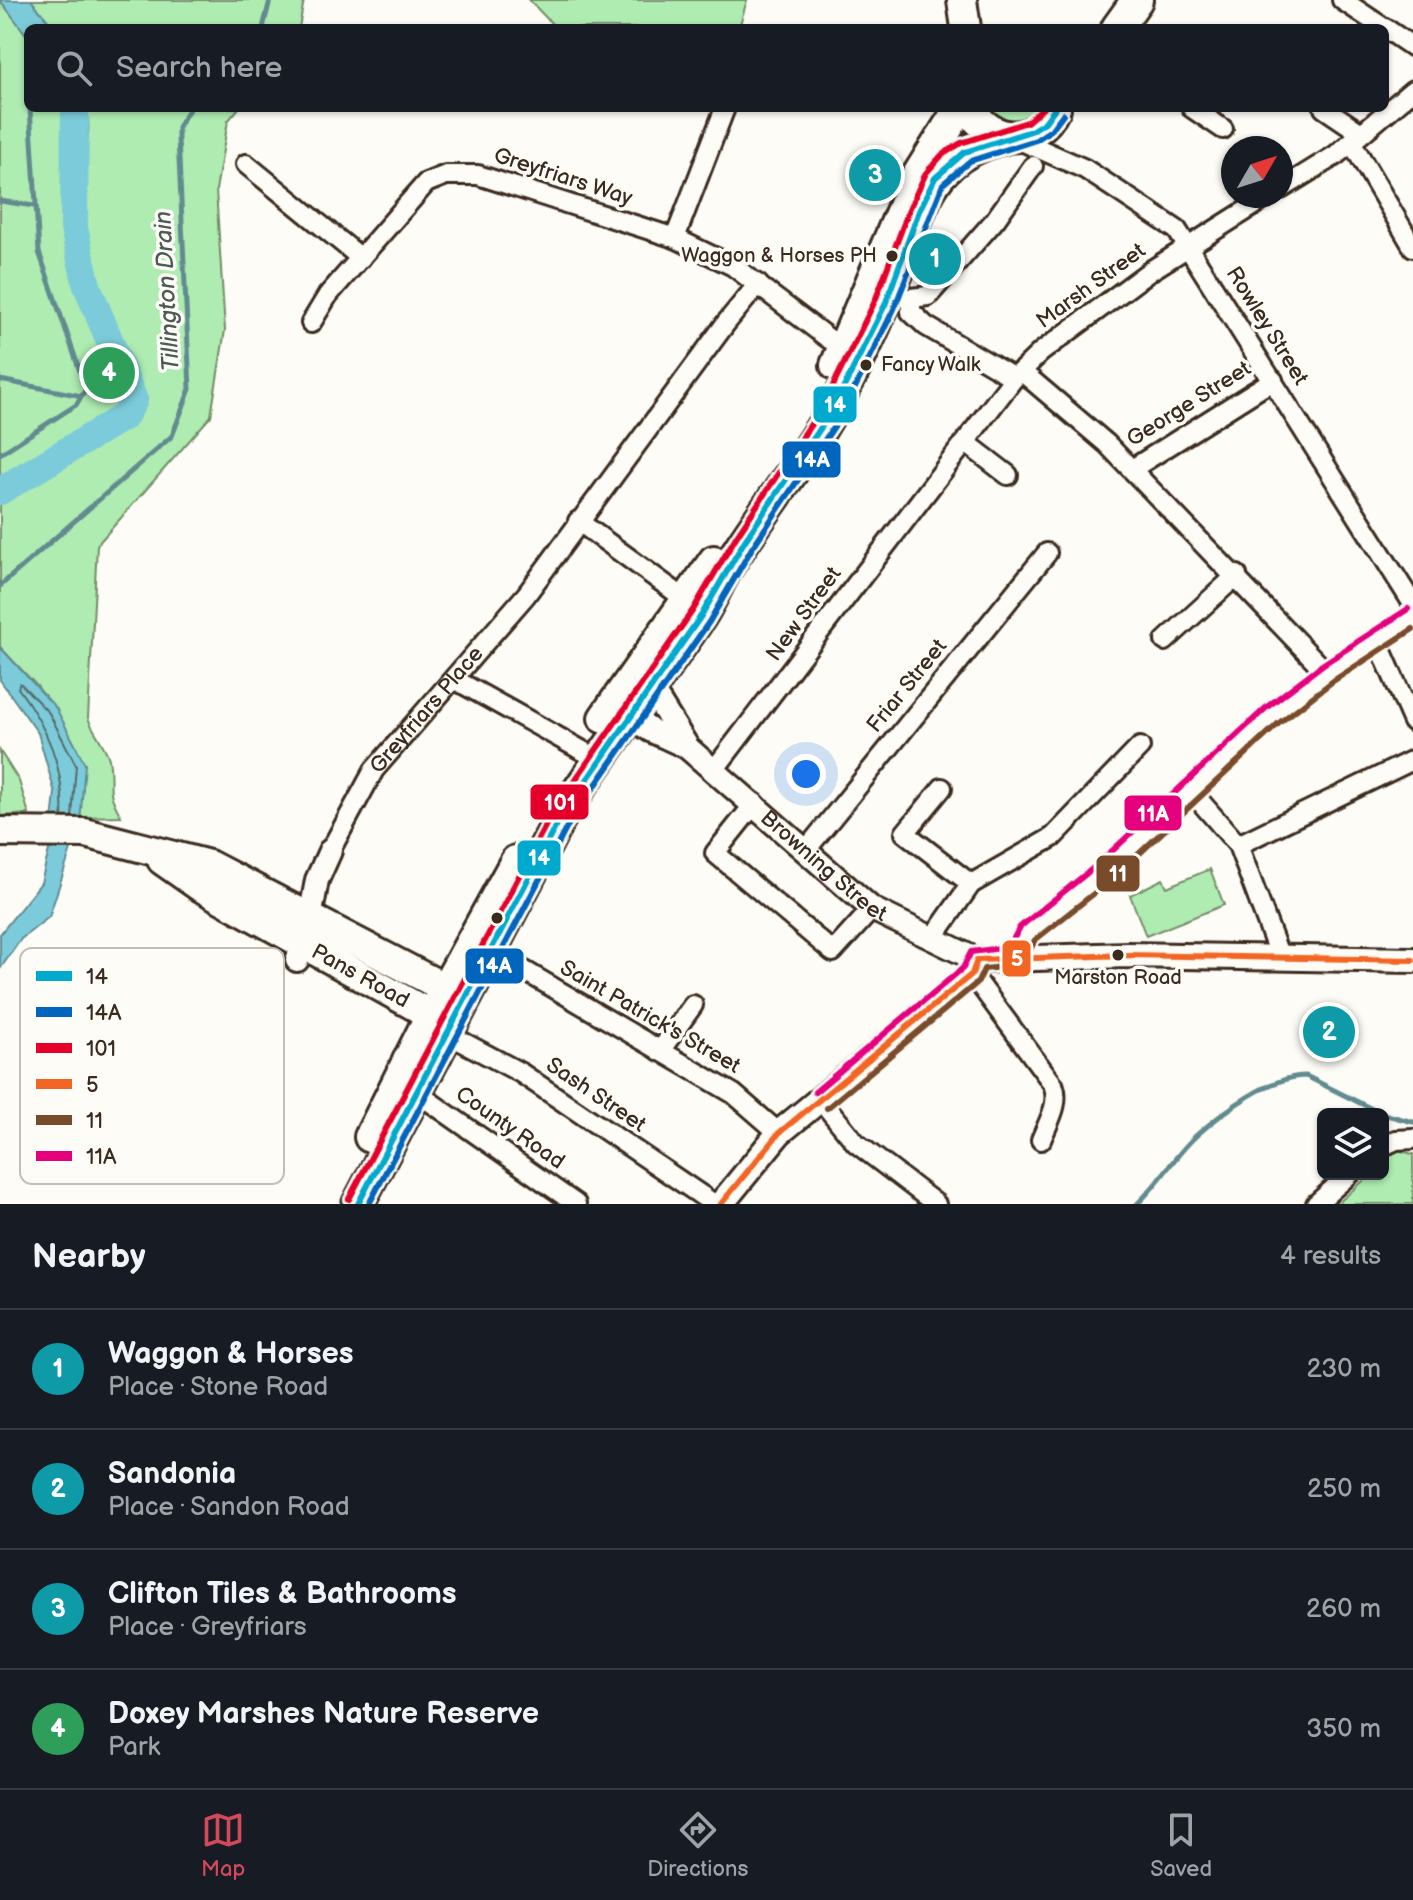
<!DOCTYPE html>
<meta charset="utf-8">
<style>
:root{--surface:#171b24;--page:#20242c;--text:#f1f3f6;--muted:#9ea1a6;--line:#363941;--accent:#d1495b}
body{margin:0;font-family:"Balsamiq Sans",sans-serif;background:var(--page);color:var(--text)}
.controls{position:absolute;right:24px;bottom:24px;display:grid;overflow:hidden;border-radius:12px;box-shadow:0 2px 6px #0004}
.controls button{width:72px;height:72px;display:grid;place-items:center;padding:0;border:0;border-bottom:2px solid var(--line);background:var(--surface);color:var(--text);font:40px sans-serif}
.compass{position:absolute;left:1221px;top:136px;width:72px;height:72px;border-radius:50%;background:var(--surface);box-shadow:0 2px 6px #0004;rotate:51deg}
.you{position:absolute;left:806px;top:774px;width:28px;height:28px;margin:-20px;border:6px solid #fff;border-radius:50%;background:#1a73e8;box-shadow:0 0 0 12px #1a73e833}
.badge{display:grid;place-items:center;width:52px;height:52px;border-radius:50%;background:var(--accent);color:#fff;font-size:26px;font-weight:700}
.pin{position:absolute;translate:-50% -50%;border:4px solid #fff;box-shadow:0 2px 8px #0006}
.list{margin:0;padding:0;list-style:none}
h2{display:flex;justify-content:space-between;align-items:center;height:104px;margin:0;padding:0 32px;font-size:34px}
h2 small{font-size:26px;font-weight:400;color:var(--muted)}
.list li{display:grid;grid-template-columns:52px 1fr auto;gap:24px;align-items:center;box-sizing:border-box;height:120px;padding:0 32px;border-top:2px solid var(--line)}
.list b{display:block;font-size:30px;white-space:nowrap}
.list p{margin:0;font-size:26px;white-space:nowrap;color:var(--muted)}
.list em{font-size:26px;font-style:normal;color:var(--muted)}
.icon{flex:none;width:44px;height:44px;fill:none;stroke:currentColor;stroke-width:2;stroke-linecap:round;stroke-linejoin:round}
.map{position:relative;flex:none;width:1413px;height:1204px;overflow:hidden}
.search{position:absolute;background:var(--surface);box-shadow:0 2px 6px #0004;left:24px;right:24px;top:24px;height:88px;display:flex;align-items:center;gap:20px;box-sizing:border-box;padding:0 28px;border-radius:12px;color:var(--muted);font-size:30px}
.sheet{height:584px;background:var(--surface)}
nav{display:flex;justify-content:space-around;align-items:center;box-sizing:border-box;height:112px;border-top:2px solid var(--line);background:var(--surface);font-size:22px;color:var(--muted)}
nav a{display:grid;justify-items:center;gap:4px}
nav .on{color:var(--accent)}
.map>svg:first-child{display:block}
.green{fill:#aeecb2;stroke:#748b68;stroke-width:2}
.water{fill:#7ccbda;stroke:#628b8f;stroke-width:2}
.lines{fill:none;stroke-linecap:round;stroke-linejoin:round}
.shore{stroke:#556a69;stroke-width:2}
.stream{stroke:#628b8f;stroke-width:5}
.river{stroke:#7ccbda;stroke-width:28}
.minor-casing{stroke:#3b2a1e;stroke-width:24}
.tertiary-casing{stroke:#3b2a1e;stroke-width:28}
.secondary-casing{stroke:#3b2a1e;stroke-width:30}
.primary-casing{stroke:#3b2a1e;stroke-width:34}
.trunk-casing{stroke:#3b2a1e;stroke-width:36}
.minor{stroke:#fdfcf7;stroke-width:18}
.tertiary{stroke:#fdfcf7;stroke-width:22}
.secondary{stroke:#fdfcf7;stroke-width:24}
.primary{stroke:#fdfcf7;stroke-width:28}
.trunk{stroke:#fdfcf7;stroke-width:30}
.bus-1-casing{stroke:#fdfcf7;stroke-width:12}
.bus-2-casing{stroke:#fdfcf7;stroke-width:12}
.bus-3-casing{stroke:#fdfcf7;stroke-width:12}
.bus-4-casing{stroke:#fdfcf7;stroke-width:12}
.bus-5-casing{stroke:#fdfcf7;stroke-width:12}
.bus-6-casing{stroke:#fdfcf7;stroke-width:12}
.bus-1{stroke:#00a9ce;stroke-width:6}
.bus-2{stroke:#0065bd;stroke-width:6}
.bus-3{stroke:#e4002b;stroke-width:6}
.bus-4{stroke:#f26522;stroke-width:6}
.bus-5{stroke:#7a4b2a;stroke-width:6}
.bus-6{stroke:#e5007d;stroke-width:6}
.bus-dot{fill:#3b2a1e;stroke:#fdfcf7;stroke-width:3}
.labels{text-anchor:middle;dominant-baseline:central;stroke-width:7;stroke-linejoin:round;paint-order:stroke}
.bus-label{font-size:20px;fill:#3b2a1e;stroke:#fdfcf7;text-anchor:end}
.street-label{font-size:22px;fill:#3b2a1e;stroke:#fdfcf7}
.water-label{font-size:24px;font-style:italic;fill:#4e5a56;stroke:#fdfcf7}
.key{fill:#fdfcf7;stroke:#c3bdb6;stroke-width:2}
.key-label{font-size:22px;fill:#3b2a1e}
.line-badge{stroke:#fdfcf7;stroke-width:3}
.badge-label{font-size:22px;text-anchor:middle;font-weight:bold;fill:#fff}
</style>
<div class="map">
<svg width="1413" height="1204" viewBox="0 0 1413 1204">
<rect width="100%" height="100%" fill="#fdfcf7"/>
<filter id="ink" filterUnits="userSpaceOnUse"><feTurbulence type="fractalNoise" baseFrequency=".0125" numOctaves="2"/><feDisplacementMap in="SourceGraphic" scale="16" xChannelSelector="R" yChannelSelector="G"/><feConvolveMatrix kernelMatrix="1 2 1 2 8 2 1 2 1" color-interpolation-filters="sRGB"/></filter>
<g filter="url(#ink)">
<!-- green -->
<g class="green">
<path d="M0,0H304L299,28H28V108H239L228,121L216,190L225,330L211,416L97,545L88,718C93,731 107,749 109,759C114,788 104,787 121,816L80,817L84,764L38,687L0,647Z"/>
<polygon points="529,0 747,0 739,28 556,28"/>
<polygon points="981,108 1044,108 1013,126"/>
<polygon points="0,751 19,781 29,814 0,816"/>
<polygon points="1210,869 1224,905 1146,936 1130,895 1163,879 1167,887"/>
<polygon points="1397,1150 1413,1154 1413,1204 1337,1204 1371,1174 1383,1174 1383,1163"/>
</g>
<!-- water -->
<g class="water">
<polygon points="31,0 54,28 38,25 28,28 28,37 0,0"/>
<path d="M63,108H87C92,140 83,167 74,197Z"/>
<polygon points="0,647 56,708 85,764 80,822 49,917 21,939 0,969 0,934 41,883 49,850 55,793 38,733 0,680"/>
</g>
<g class="lines">
<!-- shore -->
<path class="shore" d="M62,817C65,768 47,727 18,688L20,683L49,713L76,765L72,817"/>
<!-- stream -->
<g class="stream">
<polyline points="263,28 270,0"/>
<polyline points="0,201 34,206"/>
<polyline points="0,380 82,396"/>
<polyline points="0,454 76,405 86,389 39,252 30,108"/>
<polyline points="0,586 172,436 190,389 178,138 178,127 190,108"/>
<polyline points="1383,1114 1413,1122"/>
<path d="M1137,1204C1160,1183 1175,1154 1198,1134C1224,1111 1271,1076 1306,1076L1382,1114"/>
</g>
<!-- river -->
<polyline class="river" points="0,491 125,416 134,400 87,286 74,228 75,108"/>
<defs>
<g id="minor">
<polyline points="1342,0 1384,28"/>
<polyline points="1385,28 1413,47"/>
<polyline points="1192,108 1223,129"/>
<polyline points="1324,108 1361,133"/>
<polyline points="1017,139 1085,169 1177,230 1413,604"/>
<polyline points="1352,143 1413,247"/>
<polyline points="246,164 361,258"/>
<polyline points="1281,189 1336,155 1413,90"/>
<polyline points="675,238 725,108"/>
<polyline points="911,298 928,296 995,220 1033,166"/>
<polyline points="911,298 911,312 926,326 1014,378"/>
<polyline points="311,323 328,295 426,183 446,175 478,175 675,238 733,266 829,339 845,345"/>
<polyline points="1021,371 1107,444 1327,673"/>
<polyline points="965,442 1008,475"/>
<polyline points="1132,469 1273,380"/>
<polyline points="578,521 685,599"/>
<polyline points="1377,640 1413,722"/>
<polyline points="1165,641 1237,575"/>
<polyline points="454,679 583,751"/>
<polyline points="714,770 1014,378 1041,352 1150,271 1269,196"/>
<polyline points="942,788 905,833 971,884 1053,837 1140,747"/>
<polyline points="1192,792 1238,845 1281,960"/>
<polyline points="755,803 715,853 833,952 872,909"/>
<polyline points="1238,845 1413,760"/>
<polyline points="806,850 1047,553"/>
<path id="s1" d="M330,851L374,770L526,595L726,323L758,284"/>
<polyline points="933,938 971,884"/>
<polyline points="491,951 734,1094 779,1133"/>
<polyline points="1016,957 1027,934 1104,873 1273,715 1327,673 1413,617"/>
<path d="M972,974L1053,1084C1061,1103 1048,1122 1041,1140"/>
<polyline points="449,1030 459,1040 521,1073 714,1204"/>
<polyline points="660,1051 693,1005"/>
<polyline points="416,1092 576,1204"/>
<polyline points="821,1100 856,1143 936,1204"/>
<polyline points="1383,1146 1396,1140 1413,1139"/>
<polyline points="1316,1204 1350,1174"/>
</g>
<g id="tertiary">
<path id="s2" d="M650,687L688,748L872,909L977,960"/>
<polyline points="620,709 650,730 687,747"/>
<polyline points="297,960 305,946 317,880 330,851"/>
</g>
<polyline id="secondary" points="721,1204 779,1133 972,974 977,960 1127,955 1413,960"/>
<g id="primary">
<polyline points="962,0 966,28"/>
<polyline points="0,832 85,833 209,865 464,998"/>
<path id="s3" d="M162,860L199,886L431,1015L449,1030"/>
</g>
<g id="trunk">
<polyline points="1117,28 1137,0"/>
<path d="M970,108C990,145 1036,147 1055,108"/>
<polyline points="836,365 914,181 960,108"/>
<polyline points="604,718 714,561"/>
<polyline points="370,1137 431,1015 516,861"/>
<path d="M358,1204L559,820C603,750 655,685 701,616C712,599 719,580 730,563C762,512 801,464 831,412C856,370 875,326 894,281C923,213 922,158 1005,138"/>
</g>
</defs>
<!-- minor casing -->
<use href="#minor" class="minor-casing"/>
<!-- tertiary casing -->
<use href="#tertiary" class="tertiary-casing"/>
<!-- secondary casing -->
<use href="#secondary" class="secondary-casing"/>
<!-- primary casing -->
<use href="#primary" class="primary-casing"/>
<!-- trunk casing -->
<use href="#trunk" class="trunk-casing"/>
<!-- minor -->
<use href="#minor" class="minor"/>
<!-- tertiary -->
<use href="#tertiary" class="tertiary"/>
<!-- secondary -->
<use href="#secondary" class="secondary"/>
<!-- primary -->
<use href="#primary" class="primary"/>
<!-- trunk -->
<use href="#trunk" class="trunk"/>
<defs>
<polyline id="bus-1" points="358,1204 559,820 701,616 744,542 832,411 885,305 919,211 935,178 965,152 1031,131 1045,122 1055,108"/>
<polyline id="bus-2" points="369,1204 568,825 709,622 752,548 841,416 894,309 943,184 970,161 1036,140 1051,130 1063,114"/>
<polyline id="bus-3" points="349,1199 551,815 693,610 736,537 823,406 875,301 910,207 926,173 942,155 961,143 1027,122 1043,108"/>
<polyline id="bus-4" points="721,1204 779,1133 972,974 977,960 1127,955 1413,960"/>
<polyline id="bus-5" points="827,1108 978,982 984,969 1022,965 1035,940 1111,880 1279,723 1333,681 1413,629"/>
<polyline id="bus-6" points="815,1092 963,968 971,952 1009,947 1020,927 1097,865 1267,707 1322,665 1408,609"/>
</defs>
<!-- bus-1 casing -->
<use href="#bus-1" class="bus-1-casing"/>
<!-- bus-2 casing -->
<use href="#bus-2" class="bus-2-casing"/>
<!-- bus-3 casing -->
<use href="#bus-3" class="bus-3-casing"/>
<!-- bus-4 casing -->
<use href="#bus-4" class="bus-4-casing"/>
<!-- bus-5 casing -->
<use href="#bus-5" class="bus-5-casing"/>
<!-- bus-6 casing -->
<use href="#bus-6" class="bus-6-casing"/>
<!-- bus-1 -->
<use href="#bus-1" class="bus-1"/>
<!-- bus-2 -->
<use href="#bus-2" class="bus-2"/>
<!-- bus-3 -->
<use href="#bus-3" class="bus-3"/>
<!-- bus-4 -->
<use href="#bus-4" class="bus-4"/>
<!-- bus-5 -->
<use href="#bus-5" class="bus-5"/>
<!-- bus-6 -->
<use href="#bus-6" class="bus-6"/>
</g>
</g>
<!-- markers -->
<g class="bus-dot">
<circle cx="892" cy="256" r="7"/>
<circle cx="866" cy="365" r="7"/>
<circle cx="497" cy="918" r="7"/>
<circle cx="1118" cy="955" r="7"/>
</g>
<g class="labels">
<!-- bus labels -->
<g class="bus-label">
<text x="877" y="256">Waggon &amp; Horses PH</text>
<text x="881" y="365" text-anchor="start">Fancy Walk</text>
<text x="1118" y="978" text-anchor="middle">Marston Road</text>
</g>
<!-- street labels -->
<g class="street-label">
<text transform="translate(563 177) rotate(18)">Greyfriars Way</text>
<text transform="translate(1091 286) rotate(-36)">Marsh Street</text>
<text transform="translate(1267 326) rotate(58)">Rowley Street</text>
<text transform="translate(1189 404) rotate(-32)">George Street</text>
<text transform="translate(804 614) rotate(-54)">New Street</text>
<text transform="translate(907 686) rotate(-51)">Friar Street</text>
<text stroke="none"><textPath href="#s1" startOffset="172">Greyfriars Place</textPath></text>
<text stroke="none"><textPath href="#s2" startOffset="252">Browning Street</textPath></text>
<text stroke="none"><textPath href="#s3" startOffset="230">Pans Road</textPath></text>
<text transform="translate(650 1017) rotate(30)">Saint Patrick's Street</text>
<text transform="translate(596 1095) rotate(34)">Sash Street</text>
<text transform="translate(510 1128) rotate(35)">County Road</text>
</g>
<!-- water labels -->
<g class="water-label">
<text transform="translate(167 291) rotate(-93)">Tillington Drain</text>
</g>
</g>
<!-- legend -->
<rect x="20" y="948" width="264" height="236" rx="12" class="key"/>
<rect x="36" y="971" width="36" height="10" fill="#00a9ce"/>
<rect x="36" y="1007" width="36" height="10" fill="#0065bd"/>
<rect x="36" y="1043" width="36" height="10" fill="#e4002b"/>
<rect x="36" y="1079" width="36" height="10" fill="#f26522"/>
<rect x="36" y="1115" width="36" height="10" fill="#7a4b2a"/>
<rect x="36" y="1151" width="36" height="10" fill="#e5007d"/>
<g class="key-label">
<text x="86" y="984">14</text>
<text x="86" y="1020">14A</text>
<text x="86" y="1056">101</text>
<text x="86" y="1092">5</text>
<text x="86" y="1128">11</text>
<text x="86" y="1164">11A</text>
</g>
<g class="line-badge">
<rect x="812" y="385" width="46" height="39" rx="8" fill="#00a9ce"/>
<rect x="781" y="440" width="61" height="39" rx="8" fill="#0065bd"/>
<rect x="529" y="783" width="61" height="38" rx="8" fill="#e4002b"/>
<rect x="1123" y="794" width="60" height="38" rx="8" fill="#e5007d"/>
<rect x="516" y="839" width="46" height="38" rx="8" fill="#00a9ce"/>
<rect x="1095" y="854" width="46" height="39" rx="8" fill="#7a4b2a"/>
<rect x="1001" y="939" width="31" height="39" rx="8" fill="#f26522"/>
<rect x="464" y="947" width="61" height="38" rx="8" fill="#0065bd"/>
</g>
<g class="badge-label">
<text x="835" y="412">14</text>
<text x="812" y="467">14A</text>
<text x="560" y="810">101</text>
<text x="1153" y="821">11A</text>
<text x="539" y="865">14</text>
<text x="1118" y="881">11</text>
<text x="1017" y="966">5</text>
<text x="494" y="973">14A</text>
</g>
</svg>
<div class="controls">
<button><svg class="icon" aria-label="layers" viewBox="0 0 24 24"><path d="M12 4l9 5-9 5-9-5zM3 14l9 5 9-5"/></svg></button>
</div>
<svg class="compass" viewBox="-18 -18 36 36"><path d="M0-13l5 13h-10z" fill="#e53935"/><path d="M0 13l5-13h-10z" fill="#9ea1a6"/></svg>
<div class="you"></div>
<div class="pin badge" style="left:935px;top:259px;background:#0f9aa8">1</div>
<div class="pin badge" style="left:1329px;top:1032px;background:#0f9aa8">2</div>
<div class="pin badge" style="left:875px;top:175px;background:#0f9aa8">3</div>
<div class="pin badge" style="left:109px;top:373px;background:#2e9e5b">4</div>
<div class="search"><svg class="icon" aria-label="search" viewBox="0 0 24 24"><circle cx="10" cy="10" r="6"/><path d="M15 15l6 6"/></svg>Search here</div>
</div>
<section class="sheet">
<h2>Nearby<small>4 results</small></h2>
<ul class="list">
<li><span class="badge" style="background:#0f9aa8">1</span><div><b>Waggon &amp; Horses</b><p>Place · Stone Road</p></div><em>230 m</em></li>
<li><span class="badge" style="background:#0f9aa8">2</span><div><b>Sandonia</b><p>Place · Sandon Road</p></div><em>250 m</em></li>
<li><span class="badge" style="background:#0f9aa8">3</span><div><b>Clifton Tiles &amp; Bathrooms</b><p>Place · Greyfriars</p></div><em>260 m</em></li>
<li><span class="badge" style="background:#2e9e5b">4</span><div><b>Doxey Marshes Nature Reserve</b><p>Park</p></div><em>350 m</em></li>
</ul>
</section>
<nav>
<a class="on"><svg class="icon" aria-label="map" viewBox="0 0 24 24"><path d="M3 6l6-2 6 2 6-2v14l-6 2-6-2-6 2zM9 4v14M15 6v14"/></svg>Map</a>
<a><svg class="icon" aria-label="directions" viewBox="0 0 24 24"><path d="M12 3l9 9-9 9-9-9zM9 14v-3h6M13 9l2 2-2 2"/></svg>Directions</a>
<a><svg class="icon" aria-label="saved" viewBox="0 0 24 24"><path d="M7 4h10v16l-5-4-5 4z"/></svg>Saved</a>
</nav>
